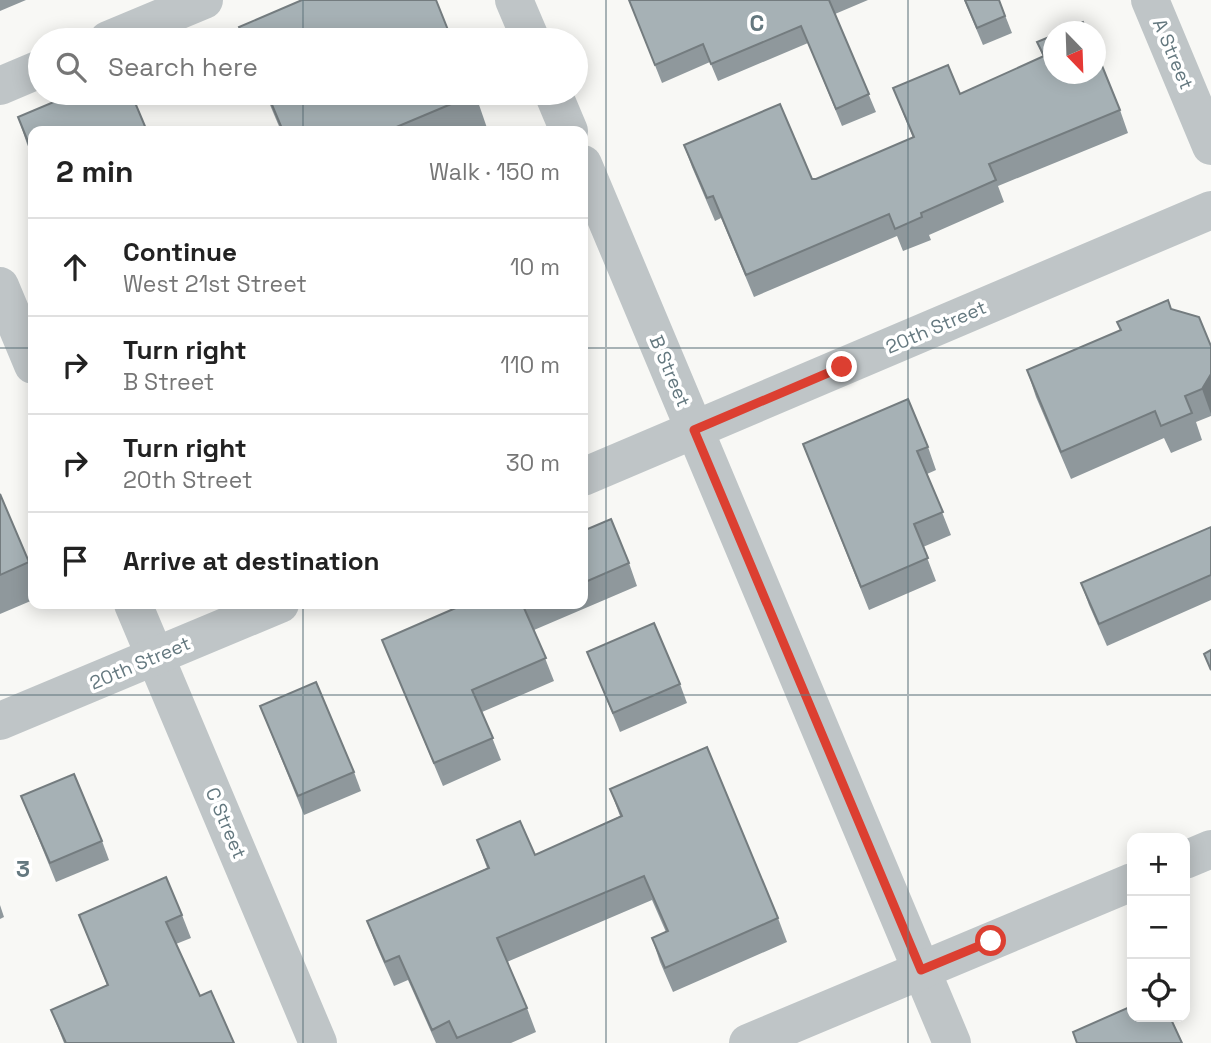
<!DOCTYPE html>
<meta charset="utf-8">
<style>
:root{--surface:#fff;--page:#f6f6f6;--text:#222;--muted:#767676;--line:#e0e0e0}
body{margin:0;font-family:"Space Grotesk",sans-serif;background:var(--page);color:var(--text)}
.controls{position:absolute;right:21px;bottom:21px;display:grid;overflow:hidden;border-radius:14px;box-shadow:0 4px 18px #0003}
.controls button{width:63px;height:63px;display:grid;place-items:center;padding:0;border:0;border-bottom:2px solid var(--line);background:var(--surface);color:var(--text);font:35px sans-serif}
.compass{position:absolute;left:1043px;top:21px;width:63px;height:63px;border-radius:50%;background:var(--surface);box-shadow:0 4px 18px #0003;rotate:157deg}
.stop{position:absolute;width:21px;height:21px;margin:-16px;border:5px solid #dc3f31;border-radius:50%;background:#fff}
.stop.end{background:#dc3f31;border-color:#fff;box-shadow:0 2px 7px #0008}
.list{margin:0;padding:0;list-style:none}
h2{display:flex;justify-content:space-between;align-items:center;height:91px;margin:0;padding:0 28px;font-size:30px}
h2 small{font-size:23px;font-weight:400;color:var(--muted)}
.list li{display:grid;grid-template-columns:46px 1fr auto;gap:21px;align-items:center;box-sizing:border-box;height:98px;padding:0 28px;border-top:2px solid var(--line)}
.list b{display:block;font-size:26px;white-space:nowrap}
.list p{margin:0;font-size:23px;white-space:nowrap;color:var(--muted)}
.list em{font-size:23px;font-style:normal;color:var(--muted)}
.icon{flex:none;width:38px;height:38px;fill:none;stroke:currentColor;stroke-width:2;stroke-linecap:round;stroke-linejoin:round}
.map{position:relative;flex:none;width:1211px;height:1043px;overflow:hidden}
.search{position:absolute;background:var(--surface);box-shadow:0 4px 18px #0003;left:28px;top:28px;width:560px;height:77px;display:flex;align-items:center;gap:18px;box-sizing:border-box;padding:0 24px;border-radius:38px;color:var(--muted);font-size:26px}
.panel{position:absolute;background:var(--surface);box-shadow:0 4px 18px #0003;left:28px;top:126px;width:560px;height:483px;border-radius:14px}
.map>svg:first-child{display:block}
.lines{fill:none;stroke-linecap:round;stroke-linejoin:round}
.minor{stroke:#bfc5c7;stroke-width:38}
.wall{fill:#8f989c}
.shaded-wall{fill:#747c7f}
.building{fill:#a6b1b5;stroke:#747c7f;stroke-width:2}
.route{stroke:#dc3f31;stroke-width:9}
.grid{fill:none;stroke:#64787f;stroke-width:2;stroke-opacity:0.55}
.labels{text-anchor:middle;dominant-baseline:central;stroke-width:7;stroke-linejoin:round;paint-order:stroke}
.street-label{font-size:19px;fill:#64787f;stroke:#fff}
.grid-label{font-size:23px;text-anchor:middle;font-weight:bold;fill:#64787f;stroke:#fff;stroke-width:7;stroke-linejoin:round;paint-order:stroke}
</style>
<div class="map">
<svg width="1211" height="1043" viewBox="0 0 1211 1043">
<rect width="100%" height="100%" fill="#f8f8f5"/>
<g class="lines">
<!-- minor -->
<g class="minor">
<polyline points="514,0 531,40"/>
<polyline points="1150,0 1211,146"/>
<polyline points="108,40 204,0"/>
<polyline points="0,86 40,69"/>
<polyline points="553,93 569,131"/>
<polyline points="583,164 952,1043"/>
<polyline points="0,286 33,365"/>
<polyline points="583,477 1211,210"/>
<polyline points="133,604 318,1043"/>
<polyline points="0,721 280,604"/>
<polyline points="1185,860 1211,849"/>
<polyline points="748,1043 1132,882"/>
</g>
</g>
<!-- wall -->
<g class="wall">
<polygon points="0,0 26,0 0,11"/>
<polygon points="629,0 868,0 835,14 876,112 842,126 808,43 718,81 710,62 662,83"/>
<polygon points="964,0 999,0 1012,33 983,45"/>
<polygon points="1037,42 1120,110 1128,133 998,186 1004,202 929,235 931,240 903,251 897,236 754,297 721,218 715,221 692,167 684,145 812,179 816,179 913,138 893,88 960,94 1043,57"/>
<polygon points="265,93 475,93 487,128 479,131 281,131"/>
<polygon points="18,117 33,131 33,158 27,144"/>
<polygon points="1171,309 1211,346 1211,416 1196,422 1202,440 1171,453 1164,438 1071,479 1036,397 1027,370"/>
<polygon points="803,444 928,447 936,470 927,474 951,535 923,547 936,581 869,610"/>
<polygon points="0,494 33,574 33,600 0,614"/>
<polygon points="1211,527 1211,600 1107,646 1089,605 1081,583"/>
<polygon points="583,531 629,563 637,586 534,630 554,681 482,712 501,760 443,786 391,662 382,640 457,608 456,604 583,604"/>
<polygon points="587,652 680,684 687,703 620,732"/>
<polygon points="260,706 354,772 361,791 304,815"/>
<polygon points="610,789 778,918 787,942 673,992 660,962 652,938 666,932 652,900 507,962 527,1008 536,1032 511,1043 436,1043 408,980 394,986 376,945 367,921 487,868 477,840 535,855 620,816"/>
<polygon points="21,796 102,841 109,860 56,882"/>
<polygon points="0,905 4,917 0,919"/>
<polygon points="79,915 182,915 191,938 176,944 200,996 234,1043 64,1043 51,1010 107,985"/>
</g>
<!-- shaded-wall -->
<polygon class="shaded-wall" points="1211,374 1211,414 1202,389"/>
<!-- building -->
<g class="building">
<polygon points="302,0 436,0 452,40 245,40 239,27"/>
<polygon points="629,0 829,0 869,94 836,109 801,26 711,64 703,44 655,65"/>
<polygon points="965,0 999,0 1005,16 977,28"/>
<polygon points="1083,22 1087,32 1061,32"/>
<polygon points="1054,35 1054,74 1096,74 1096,51 1120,110 989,164 996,180 921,213 922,217 895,229 889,214 746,275 713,196 707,198 684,145 780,104 812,179 816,179 914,137 893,88 948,65 960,94 1044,56 1037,42"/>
<polygon points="75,93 131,93 147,131 33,131 33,154 18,117"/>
<polygon points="267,93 475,93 475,94 387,131 283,131"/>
<polygon points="1168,300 1171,309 1199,317 1211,346 1211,374 1202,389 1185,396 1192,413 1161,426 1155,411 1061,452 1027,370 1121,330 1117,322"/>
<polygon points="908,399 928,447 917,451 943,512 914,524 928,558 861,587 803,444"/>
<polygon points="0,494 29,562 0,575"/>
<polygon points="611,519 629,563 583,583 583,531"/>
<polygon points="1211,527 1211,575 1099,624 1081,583"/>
<polygon points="456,604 534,604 524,608 546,658 472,690 493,738 434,763 382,640 458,607"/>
<polygon points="654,623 680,684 613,713 587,652"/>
<polygon points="1211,650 1211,670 1204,654"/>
<polygon points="316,682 354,772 298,796 260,706"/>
<polygon points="707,747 778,918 665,968 652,938 668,931 644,876 497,938 527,1008 457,1038 449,1021 432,1030 399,956 385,962 367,921 489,868 477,840 520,821 535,855 622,816 610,789"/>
<polygon points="74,774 102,841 50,863 21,796"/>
<polygon points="166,877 182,915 166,922 200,996 211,991 234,1043 66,1043 51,1010 108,985 79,915"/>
<polygon points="1132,1006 1132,1017 1170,1017 1182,1043 1077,1043 1073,1032"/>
</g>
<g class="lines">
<!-- route -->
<polyline class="route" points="842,367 694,430 921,970 991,941"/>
</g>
<!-- grid -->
<path class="grid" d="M303,0V40M606,0V1043M908,0V1043M303,93V131M0,348H33M583,348H1211M303,604V1043M0,695H1211"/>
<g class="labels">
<!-- street labels -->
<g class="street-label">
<text transform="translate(1173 54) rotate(67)">A Street</text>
<text transform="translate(936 327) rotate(-23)">20th Street</text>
<text transform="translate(670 371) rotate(67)">B Street</text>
<text transform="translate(140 663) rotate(-23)">20th Street</text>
<text transform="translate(226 823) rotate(67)">C Street</text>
</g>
</g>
<g class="grid-label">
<text x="757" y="31">C</text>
<text x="23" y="877">3</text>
</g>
</svg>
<div class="controls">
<button>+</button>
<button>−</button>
<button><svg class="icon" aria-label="locate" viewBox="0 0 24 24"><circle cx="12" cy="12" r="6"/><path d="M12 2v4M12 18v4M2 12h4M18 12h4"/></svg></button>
</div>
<svg class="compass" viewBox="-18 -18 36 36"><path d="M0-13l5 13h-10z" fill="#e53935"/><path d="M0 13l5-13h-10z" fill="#767676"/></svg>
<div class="stop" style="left:991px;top:941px"></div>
<div class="stop end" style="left:842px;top:367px"></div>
<div class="search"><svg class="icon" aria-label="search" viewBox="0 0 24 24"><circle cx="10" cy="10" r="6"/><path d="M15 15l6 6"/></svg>Search here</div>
<section class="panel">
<h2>2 min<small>Walk · 150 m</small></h2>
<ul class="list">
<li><svg class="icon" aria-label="ahead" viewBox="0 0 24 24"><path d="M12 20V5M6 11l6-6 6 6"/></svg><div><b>Continue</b><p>West 21st Street</p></div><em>10 m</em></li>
<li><svg class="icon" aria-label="right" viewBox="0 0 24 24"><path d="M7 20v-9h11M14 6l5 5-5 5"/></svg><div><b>Turn right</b><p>B Street</p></div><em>110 m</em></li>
<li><svg class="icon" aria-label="right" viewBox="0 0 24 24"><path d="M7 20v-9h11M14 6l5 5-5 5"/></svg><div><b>Turn right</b><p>20th Street</p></div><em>30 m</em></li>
<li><svg class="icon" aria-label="arrive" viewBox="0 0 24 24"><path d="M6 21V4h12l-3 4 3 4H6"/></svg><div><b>Arrive at destination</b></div></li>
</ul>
</section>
</div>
